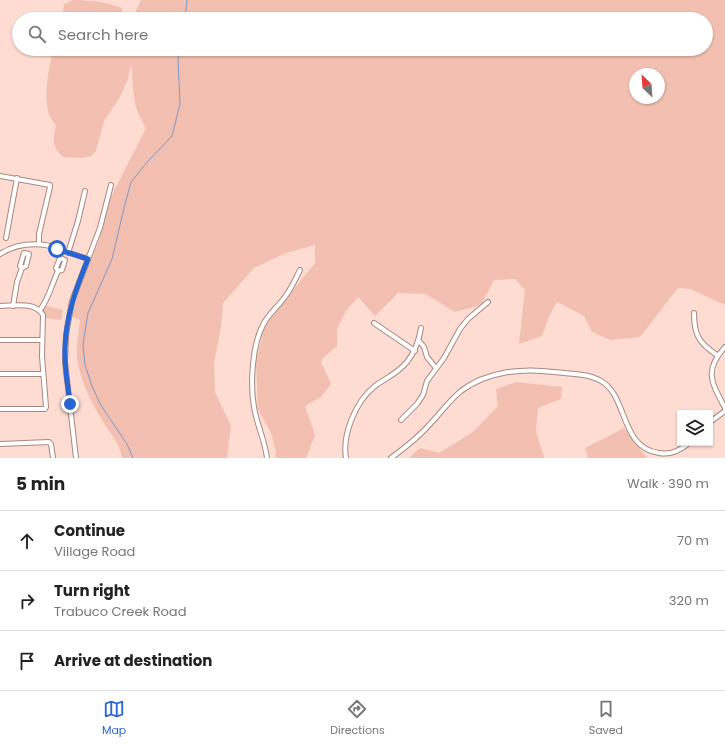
<!DOCTYPE html>
<meta charset="utf-8">
<style>
:root{--surface:#fff;--page:#f6f6f6;--text:#222;--muted:#767676;--line:#e0e0e0;--accent:#2864d2}
body{margin:0;font-family:Poppins,sans-serif;background:var(--page);color:var(--text)}
.controls{position:absolute;right:12px;bottom:12px;display:grid;overflow:hidden;border-radius:0px;box-shadow:0 1px 3px #0004}
.controls button{width:36px;height:36px;display:grid;place-items:center;padding:0;border:0;border-bottom:1px solid var(--line);background:var(--surface);color:var(--text);font:20px sans-serif}
.compass{position:absolute;left:629px;top:68px;width:36px;height:36px;border-radius:50%;background:var(--surface);box-shadow:0 1px 3px #0004;rotate:335deg}
.stop{position:absolute;width:12px;height:12px;margin:-9px;border:3px solid #2864d2;border-radius:50%;background:#fff}
.stop.end{background:#2864d2;border-color:#fff;box-shadow:0 1px 4px #0008}
.list{margin:0;padding:0;list-style:none}
h2{display:flex;justify-content:space-between;align-items:center;height:52px;margin:0;padding:0 16px;font-size:17px}
h2 small{font-size:13px;font-weight:400;color:var(--muted)}
.list li{display:grid;grid-template-columns:26px 1fr auto;gap:12px;align-items:center;box-sizing:border-box;height:60px;padding:0 16px;border-top:1px solid var(--line)}
.list b{display:block;font-size:15px;white-space:nowrap}
.list p{margin:0;font-size:13px;white-space:nowrap;color:var(--muted)}
.list em{font-size:13px;font-style:normal;color:var(--muted)}
.icon{flex:none;width:22px;height:22px;fill:none;stroke:currentColor;stroke-width:2;stroke-linecap:round;stroke-linejoin:round}
.map{position:relative;flex:none;width:725px;height:458px;overflow:hidden}
.search{position:absolute;background:var(--surface);box-shadow:0 1px 3px #0004;left:12px;right:12px;top:12px;height:44px;display:flex;align-items:center;gap:10px;box-sizing:border-box;padding:0 14px;border-radius:22px;color:var(--muted);font-size:15px}
.sheet{height:232px;background:var(--surface)}
nav{display:flex;justify-content:space-around;align-items:center;box-sizing:border-box;height:56px;border-top:1px solid var(--line);background:var(--surface);font-size:11px;color:var(--muted)}
nav a{display:grid;justify-items:center;gap:2px}
nav .on{color:var(--accent)}
.map>svg:first-child{display:block}
.green{fill:#f3bfb0;fill-rule:evenodd}
.lines{fill:none;stroke-linecap:round;stroke-linejoin:round}
.stream{stroke:#7f9ac9;stroke-width:1}
.minor-casing{stroke:#a7887f;stroke-width:6}
.minor{stroke:#fff;stroke-width:4}
.route{stroke:#2864d2;stroke-width:5}
</style>
<div class="map">
<svg width="725" height="458" viewBox="0 0 725 458">
<rect width="100%" height="100%" fill="#fedcd2"/>
<!-- green -->
<g class="green">
<path d="M73,0C90,0 106,2 122,8V19H62L64,4Z"/>
<path d="M141,0H725V305L690,289L678,288L640,337L610,340L592,332L584,316L557,302L549,316L542,336L519,344L525,290L515,279L494,280L481,305L455,312L425,294L398,293L375,316L358,297L346,311L337,329V346L323,358L321,362L331,384L321,397L305,406L315,435L306,458H275L276,452L271,433L258,409L256,362L266,319L282,304L315,263V245L286,253L254,268L223,303L221,327L214,363L215,392L231,426L227,458H122C120,443 109,432 102,420C91,402 79,378 77,357C76,345 79,331 80,320L71,316L79,289L99,241L111,197L146,128C140,118 135,108 134,96C132,85 133,75 131,64L128,79L120,97L104,121L96,151L91,156L82,158L63,157C51,145 53,141 56,125C39,109 49,70 53,49H706V19H135V13ZM635,74H659V98H635Z"/>
<polygon points="46,306 63,310 61,320 46,318 43,311"/>
<polygon points="516,382 562,387 561,399 538,408 536,431 544,458 409,458 420,448 439,453 473,432 498,406 496,389"/>
<polygon points="624,428 647,458 588,458 585,448"/>
</g>
<g class="lines">
<!-- stream -->
<g class="stream">
<polyline points="185,19 187,0"/>
<polyline points="133,458 127,444 100,404 92,386 85,365 83,344 88,313 112,259 125,204 131,182 148,161 172,136 180,104 178,59 180,49"/>
</g>
<defs>
<g id="minor">
<polyline points="0,176 50,185 50,187 39,234 39,244"/>
<polyline points="6,238 17,178"/>
<polyline points="68,253 78,221 85,191"/>
<path d="M0,254C14,245 30,243 46,245L88,259"/>
<path d="M0,306C14,306 35,301 43,315L42,356L46,407L45,409H0"/>
<polyline points="13,306 17,282 22,268 26,266 29,254 24,253 20,266 22,268"/>
<path d="M40,310C49,298 52,284 58,271L62,270L65,260L60,258L56,268L58,271"/>
<path d="M694,313C694,335 699,343 717,355"/>
<polyline points="374,323 415,351"/>
<polyline points="0,340 42,340"/>
<polyline points="419,341 424,347 427,357 436,368"/>
<path d="M725,347C703,371 712,383 725,408"/>
<polyline points="0,374 43,374"/>
<polyline points="401,420 417,404 423,395 427,381 444,358 460,329 468,319 488,302"/>
<polyline points="710,422 725,411"/>
<polyline points="0,444 49,442 51,444 53,458"/>
<polyline points="76,458 65,362 66,335 72,301 100,228 111,185"/>
<path d="M267,458C265,441 257,425 254,407C250,384 252,344 264,323C270,312 280,305 287,294C292,287 296,278 300,270"/>
<path d="M346,458C342,434 356,401 375,386C386,378 398,373 407,362C415,352 419,340 421,328"/>
<path d="M391,458C406,447 420,436 432,422C442,411 450,400 461,391C487,371 523,368 554,372C569,374 588,373 601,381C628,396 620,448 659,453C670,455 681,450 689,443"/>
</g>
</defs>
<!-- minor casing -->
<use href="#minor" class="minor-casing"/>
<!-- minor -->
<use href="#minor" class="minor"/>
</g>
<g class="lines">
<!-- route -->
<path class="route" d="M57,249L88,259C76,288 66,316 65,348C64,367 68,385 70,404"/>
</g>
</svg>
<div class="controls">
<button><svg class="icon" aria-label="layers" viewBox="0 0 24 24"><path d="M12 4l9 5-9 5-9-5zM3 14l9 5 9-5"/></svg></button>
</div>
<svg class="compass" viewBox="-18 -18 36 36"><path d="M0-13l5 13h-10z" fill="#e53935"/><path d="M0 13l5-13h-10z" fill="#767676"/></svg>
<div class="stop" style="left:57px;top:249px"></div>
<div class="stop end" style="left:70px;top:404px"></div>
<div class="search"><svg class="icon" aria-label="search" viewBox="0 0 24 24"><circle cx="10" cy="10" r="6"/><path d="M15 15l6 6"/></svg>Search here</div>
</div>
<section class="sheet">
<h2>5 min<small>Walk · 390 m</small></h2>
<ul class="list">
<li><svg class="icon" aria-label="ahead" viewBox="0 0 24 24"><path d="M12 20V5M6 11l6-6 6 6"/></svg><div><b>Continue</b><p>Village Road</p></div><em>70 m</em></li>
<li><svg class="icon" aria-label="right" viewBox="0 0 24 24"><path d="M7 20v-9h11M14 6l5 5-5 5"/></svg><div><b>Turn right</b><p>Trabuco Creek Road</p></div><em>320 m</em></li>
<li><svg class="icon" aria-label="arrive" viewBox="0 0 24 24"><path d="M6 21V4h12l-3 4 3 4H6"/></svg><div><b>Arrive at destination</b></div></li>
</ul>
</section>
<nav>
<a class="on"><svg class="icon" aria-label="map" viewBox="0 0 24 24"><path d="M3 6l6-2 6 2 6-2v14l-6 2-6-2-6 2zM9 4v14M15 6v14"/></svg>Map</a>
<a><svg class="icon" aria-label="directions" viewBox="0 0 24 24"><path d="M12 3l9 9-9 9-9-9zM9 14v-3h6M13 9l2 2-2 2"/></svg>Directions</a>
<a><svg class="icon" aria-label="saved" viewBox="0 0 24 24"><path d="M7 4h10v16l-5-4-5 4z"/></svg>Saved</a>
</nav>
